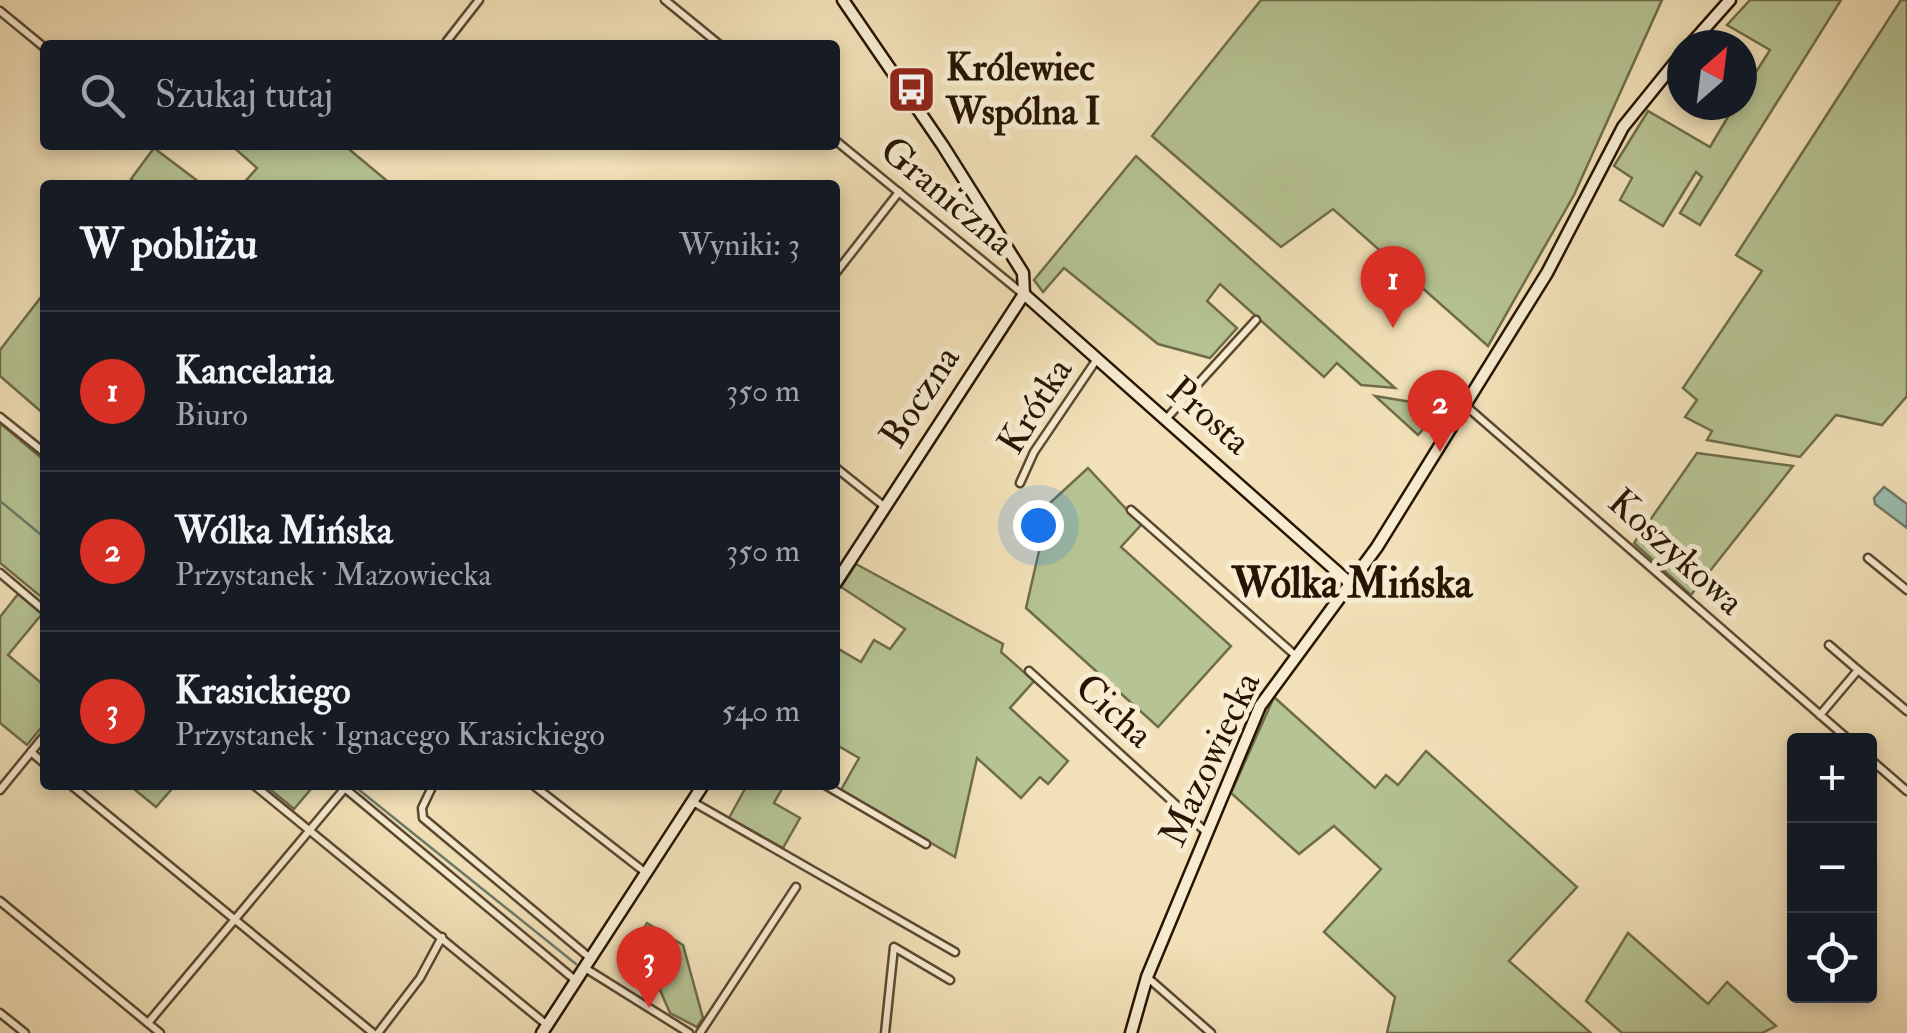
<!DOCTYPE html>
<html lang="pl">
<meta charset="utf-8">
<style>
:root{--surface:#171b24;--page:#20242c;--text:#f1f3f6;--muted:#9ea1a6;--line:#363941;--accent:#d93025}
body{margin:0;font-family:"IM FELL Double Pica",serif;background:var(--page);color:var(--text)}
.controls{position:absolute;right:30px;bottom:30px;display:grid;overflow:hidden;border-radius:10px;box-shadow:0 5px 15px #0003}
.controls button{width:90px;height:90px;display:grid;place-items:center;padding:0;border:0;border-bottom:2px solid var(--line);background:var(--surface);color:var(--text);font:50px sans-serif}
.compass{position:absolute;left:1667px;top:30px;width:90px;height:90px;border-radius:50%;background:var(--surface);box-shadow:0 5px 15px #0003;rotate:28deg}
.you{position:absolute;left:1038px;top:525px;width:35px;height:35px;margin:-25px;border:8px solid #fff;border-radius:50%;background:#1a73e8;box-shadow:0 0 0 15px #1a73e833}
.badge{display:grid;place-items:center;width:65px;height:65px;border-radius:50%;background:var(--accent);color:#fff;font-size:32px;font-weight:700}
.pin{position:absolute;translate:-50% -82px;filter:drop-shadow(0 2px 5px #0008)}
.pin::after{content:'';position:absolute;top:52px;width:35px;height:30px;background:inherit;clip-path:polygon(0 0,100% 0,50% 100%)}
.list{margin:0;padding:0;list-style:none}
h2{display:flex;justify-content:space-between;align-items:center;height:130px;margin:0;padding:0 40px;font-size:42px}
h2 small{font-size:32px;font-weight:400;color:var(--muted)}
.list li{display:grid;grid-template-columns:65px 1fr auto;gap:30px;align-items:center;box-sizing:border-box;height:160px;padding:0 40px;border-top:2px solid var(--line)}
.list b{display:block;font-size:38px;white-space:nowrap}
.list p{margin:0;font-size:32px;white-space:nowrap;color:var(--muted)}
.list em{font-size:32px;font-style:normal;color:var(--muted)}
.icon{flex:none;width:55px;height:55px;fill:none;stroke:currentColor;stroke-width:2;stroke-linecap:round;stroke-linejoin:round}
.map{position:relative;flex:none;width:1907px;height:1033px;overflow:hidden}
.search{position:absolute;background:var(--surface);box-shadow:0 5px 15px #0003;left:40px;top:40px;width:800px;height:110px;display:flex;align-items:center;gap:25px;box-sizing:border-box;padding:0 35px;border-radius:10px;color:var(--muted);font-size:38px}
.panel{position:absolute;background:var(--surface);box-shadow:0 5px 15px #0003;left:40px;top:180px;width:800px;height:610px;border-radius:10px}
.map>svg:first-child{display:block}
.green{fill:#b6c392;stroke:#6e6c4a;stroke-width:2.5}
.water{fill:#9bbeb0;stroke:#6d7a6a;stroke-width:2.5}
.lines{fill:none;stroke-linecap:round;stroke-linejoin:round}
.stream{stroke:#6d7a6a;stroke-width:2.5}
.street-casing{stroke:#5a4730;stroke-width:11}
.secondary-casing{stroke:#271402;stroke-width:15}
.street{stroke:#f7ecd1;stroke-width:6}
.secondary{stroke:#f7ecd1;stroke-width:10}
.labels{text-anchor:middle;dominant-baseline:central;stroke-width:10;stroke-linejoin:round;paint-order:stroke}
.poi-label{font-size:38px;font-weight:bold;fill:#271402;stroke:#f7ecd1;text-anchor:start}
.street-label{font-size:38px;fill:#271402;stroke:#f7ecd1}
.quarter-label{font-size:42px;font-weight:bold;fill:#271402;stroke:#f7ecd1}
</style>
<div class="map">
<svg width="1907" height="1033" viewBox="0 0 1907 1033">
<rect width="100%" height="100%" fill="#f2e1b8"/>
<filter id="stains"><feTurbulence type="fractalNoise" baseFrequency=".002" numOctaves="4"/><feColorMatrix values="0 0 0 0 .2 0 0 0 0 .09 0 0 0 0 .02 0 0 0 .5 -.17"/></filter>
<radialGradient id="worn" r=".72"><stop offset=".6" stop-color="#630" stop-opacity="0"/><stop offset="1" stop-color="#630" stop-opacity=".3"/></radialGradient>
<!-- green -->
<g class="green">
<polygon points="1261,0 1662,0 1574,195 1488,346 1333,209 1281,247 1152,136"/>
<polygon points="1750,0 1841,0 1700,225 1680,213 1702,177 1696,172 1663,226 1620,200 1632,178 1614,166 1648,111 1710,147 1735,105 1742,105 1742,94 1770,50 1727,25"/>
<polygon points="1901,0 1907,0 1907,396 1882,425 1836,415 1800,457 1707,440 1712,431 1685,417 1697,400 1683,388 1762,271 1736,255"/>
<polygon points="231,145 344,145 392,185 242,185 257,168"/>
<polygon points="154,148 203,185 139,185 131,179"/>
<polygon points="1136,156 1395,388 1361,385 1337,363 1324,377 1220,284 1207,301 1237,328 1210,358 1158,344 1064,268 1043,292 1034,280"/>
<polygon points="45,292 45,415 0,376 0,350"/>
<polygon points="1375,396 1411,402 1431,420 1418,435"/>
<polygon points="0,423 45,461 45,600 0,563"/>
<polygon points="1697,453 1793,466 1691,595 1634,543"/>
<polygon points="1088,468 1141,525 1121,547 1231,646 1158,727 1026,608 1050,503"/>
<polygon points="856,564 1003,644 1001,652 1034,681 1010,708 1068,761 1048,784 1040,777 1021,798 977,758 955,857 841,790 859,758 835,744 835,647 861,662 874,640 890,649 905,629 841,587"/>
<polygon points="18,594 42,614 8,655 45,686 45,723 27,745 0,723 0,617"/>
<polygon points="1274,697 1375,788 1386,775 1398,785 1426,751 1577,887 1509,961 1591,1033 1387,1033 1395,997 1324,932 1381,869 1334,826 1299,854 1231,793"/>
<polygon points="129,785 165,785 171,790 156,807"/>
<polygon points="265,785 305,785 311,789 294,809"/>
<polygon points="743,785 784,785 774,803 800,818 783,848 729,818 746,787"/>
<polygon points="647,923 683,945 703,1018 697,1027 670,1013 638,939"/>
<polygon points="1628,933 1708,1004 1727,982 1776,1026 1762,1033 1622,1033 1586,1001"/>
</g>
<!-- water -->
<polygon class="water" points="1884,487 1907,504 1907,528 1875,504 1874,498"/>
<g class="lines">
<!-- stream -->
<g class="stream">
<polyline points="0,501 45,538"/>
<polyline points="353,785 576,964"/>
</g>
<defs>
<g id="street">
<polyline points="665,0 720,45"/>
<polyline points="0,11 45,48"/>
<polyline points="447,41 479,0"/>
<polyline points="835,140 1023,294"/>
<polyline points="835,274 899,192"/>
<polyline points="1466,406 1849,740"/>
<polyline points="0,417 45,453"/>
<polyline points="1166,419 1256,320"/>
<polyline points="835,467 885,507"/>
<polyline points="1020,483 1034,452 1097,359"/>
<polyline points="1131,510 1296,656"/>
<polyline points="1868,558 1907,590"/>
<polyline points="0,573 45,611"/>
<polyline points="1858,670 1907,711"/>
<polyline points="1029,671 1206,832"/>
<polyline points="1820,715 1858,670 1829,645"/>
<polyline points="31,752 45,764"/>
<polyline points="1870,759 1907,791"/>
<polyline points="71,785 373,1033"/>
<polyline points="254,785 547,1025"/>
<polyline points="341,785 575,980"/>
<polyline points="433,785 422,808 423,818 590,958"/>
<polyline points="533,785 646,873"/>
<polyline points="825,785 926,844"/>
<polyline points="0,790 45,735"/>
<polyline points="693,802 955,952"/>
<polyline points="0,901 160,1033"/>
<polyline points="585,968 689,1033"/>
<polyline points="1147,977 1211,1033"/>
<polyline points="0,1013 25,1033"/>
<polyline points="148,1023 345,788"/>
<polyline points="378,1033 420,978 442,937"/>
<polyline points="700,1033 796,887"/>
<polyline points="885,1033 894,947 950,980"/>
</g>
<g id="secondary">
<polyline points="843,0 943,146 1023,273 1024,294"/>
<polyline points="1690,45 1730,0"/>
<polyline points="1024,294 1352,585"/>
<polyline points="835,584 1024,294"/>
<polyline points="542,1033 703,785"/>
<polyline points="1131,1033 1147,977 1260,706 1377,547 1547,273 1623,127 1682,54"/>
</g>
</defs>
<!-- street casing -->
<use href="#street" class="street-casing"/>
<!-- secondary casing -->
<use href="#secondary" class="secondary-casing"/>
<!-- street -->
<use href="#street" class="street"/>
<!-- secondary -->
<use href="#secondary" class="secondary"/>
</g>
<!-- icons -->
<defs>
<symbol id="bus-square" viewBox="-11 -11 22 22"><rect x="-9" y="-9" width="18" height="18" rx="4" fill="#8f2418" stroke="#f7ecd1"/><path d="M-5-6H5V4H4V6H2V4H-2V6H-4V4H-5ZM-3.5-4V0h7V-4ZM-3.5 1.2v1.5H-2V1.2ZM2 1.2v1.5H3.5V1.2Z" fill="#fff"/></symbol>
</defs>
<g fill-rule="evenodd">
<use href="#bus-square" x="884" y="62" width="55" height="55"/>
</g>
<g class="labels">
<!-- poi labels -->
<g class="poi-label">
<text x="946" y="68">Królewiec<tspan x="946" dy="44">Wspólna I</tspan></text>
</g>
<!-- street labels -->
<g class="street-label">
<text transform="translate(947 196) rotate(40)">Graniczna</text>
<text transform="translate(920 397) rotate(-57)">Boczna</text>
<text transform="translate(1035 406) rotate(-58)">Krótka</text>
<text transform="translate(1209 416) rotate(41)">Prosta</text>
<text transform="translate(1676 552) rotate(42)">Koszykowa</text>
<text transform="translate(1114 711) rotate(42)">Cicha</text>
<text transform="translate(1210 759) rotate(-65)">Mazowiecka</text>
</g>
<!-- quarter labels -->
<g class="quarter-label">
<text x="1352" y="584">Wólka Mińska</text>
</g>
</g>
<rect width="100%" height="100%" filter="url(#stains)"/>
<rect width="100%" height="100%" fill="url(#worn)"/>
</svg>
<div class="controls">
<button>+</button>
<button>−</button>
<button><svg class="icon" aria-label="locate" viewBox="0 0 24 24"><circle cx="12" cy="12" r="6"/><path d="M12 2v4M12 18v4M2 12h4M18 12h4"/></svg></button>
</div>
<svg class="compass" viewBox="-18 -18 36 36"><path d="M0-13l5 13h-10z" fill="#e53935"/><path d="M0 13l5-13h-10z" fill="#9ea1a6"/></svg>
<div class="you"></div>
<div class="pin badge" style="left:1393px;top:328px">1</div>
<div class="pin badge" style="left:1440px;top:452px">2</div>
<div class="pin badge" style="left:649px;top:1008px">3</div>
<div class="search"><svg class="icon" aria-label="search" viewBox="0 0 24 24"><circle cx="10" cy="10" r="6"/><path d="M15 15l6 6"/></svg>Szukaj tutaj</div>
<section class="panel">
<h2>W pobliżu<small>Wyniki: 3</small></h2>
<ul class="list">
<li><span class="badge">1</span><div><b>Kancelaria</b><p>Biuro</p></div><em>350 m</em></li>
<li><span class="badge">2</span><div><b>Wólka Mińska</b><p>Przystanek · Mazowiecka</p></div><em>350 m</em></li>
<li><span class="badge">3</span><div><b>Krasickiego</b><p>Przystanek · Ignacego Krasickiego</p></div><em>540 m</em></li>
</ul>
</section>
</div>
